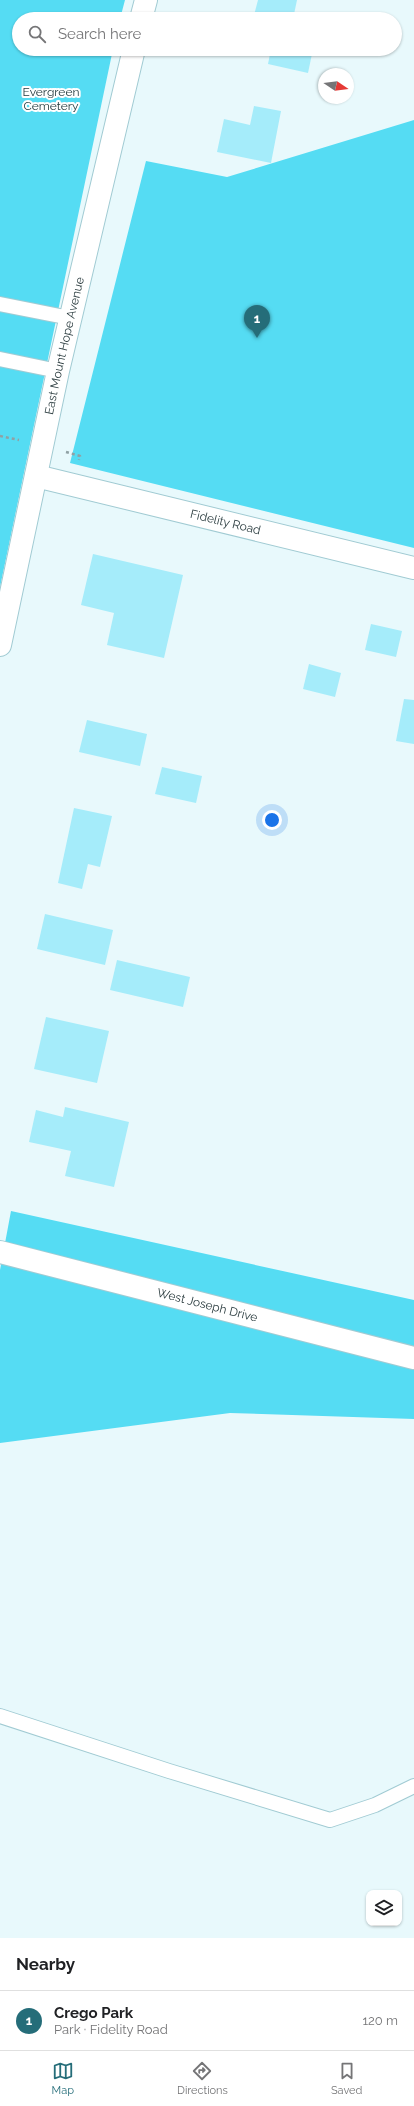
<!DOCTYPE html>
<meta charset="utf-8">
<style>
:root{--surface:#fff;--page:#f6f6f6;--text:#202124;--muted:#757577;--line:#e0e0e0;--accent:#256d79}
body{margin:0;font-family:Raleway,sans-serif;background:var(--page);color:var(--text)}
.controls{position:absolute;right:12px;bottom:12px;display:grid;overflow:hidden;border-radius:8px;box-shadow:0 1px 3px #0004}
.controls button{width:36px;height:36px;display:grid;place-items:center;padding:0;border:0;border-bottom:1px solid var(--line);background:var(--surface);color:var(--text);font:20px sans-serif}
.compass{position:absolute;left:318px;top:68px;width:36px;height:36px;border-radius:50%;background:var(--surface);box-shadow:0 1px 3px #0004;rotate:103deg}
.you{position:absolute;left:272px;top:820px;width:14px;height:14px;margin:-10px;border:3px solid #fff;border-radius:50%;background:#1a73e8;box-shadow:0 0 0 6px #1a73e833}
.badge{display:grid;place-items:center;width:26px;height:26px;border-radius:50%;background:var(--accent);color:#fff;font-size:13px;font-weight:700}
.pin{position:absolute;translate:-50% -33px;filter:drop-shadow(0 1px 2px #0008)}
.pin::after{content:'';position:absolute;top:21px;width:14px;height:12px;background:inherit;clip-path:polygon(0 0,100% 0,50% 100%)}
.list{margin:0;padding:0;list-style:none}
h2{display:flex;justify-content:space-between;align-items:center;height:52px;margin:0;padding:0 16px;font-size:17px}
h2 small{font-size:13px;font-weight:400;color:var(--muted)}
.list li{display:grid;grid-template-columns:26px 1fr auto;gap:12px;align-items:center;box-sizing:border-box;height:60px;padding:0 16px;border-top:1px solid var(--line)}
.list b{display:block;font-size:15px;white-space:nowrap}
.list p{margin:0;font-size:13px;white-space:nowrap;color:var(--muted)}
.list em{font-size:13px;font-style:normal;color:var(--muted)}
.icon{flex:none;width:22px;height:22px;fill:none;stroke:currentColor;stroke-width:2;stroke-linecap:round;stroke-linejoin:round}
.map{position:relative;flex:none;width:414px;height:1938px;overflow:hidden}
.search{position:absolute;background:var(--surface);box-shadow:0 1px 3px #0004;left:12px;right:12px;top:12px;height:44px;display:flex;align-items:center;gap:10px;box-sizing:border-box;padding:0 14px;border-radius:22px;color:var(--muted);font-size:15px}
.sheet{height:112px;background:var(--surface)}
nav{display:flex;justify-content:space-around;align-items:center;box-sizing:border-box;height:56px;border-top:1px solid var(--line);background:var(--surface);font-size:11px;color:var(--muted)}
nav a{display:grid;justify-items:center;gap:2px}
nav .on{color:var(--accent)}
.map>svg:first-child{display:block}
.green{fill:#55dcf3}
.building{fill:#a5ecfa}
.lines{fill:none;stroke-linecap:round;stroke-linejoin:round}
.service-casing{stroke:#a1cbd3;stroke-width:16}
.minor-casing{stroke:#a1cbd3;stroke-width:24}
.tertiary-casing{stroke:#a1cbd3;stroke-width:24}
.path{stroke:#90a1a4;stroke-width:2.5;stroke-dasharray:3 3;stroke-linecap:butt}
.service{stroke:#fff;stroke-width:14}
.minor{stroke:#fff;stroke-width:22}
.tertiary{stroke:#fff;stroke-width:22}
.labels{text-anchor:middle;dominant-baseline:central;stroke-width:4;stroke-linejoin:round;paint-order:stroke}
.park-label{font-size:12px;fill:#1d3539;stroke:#fff}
.street-label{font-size:12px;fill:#2c3d40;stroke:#fff}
</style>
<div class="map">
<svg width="414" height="1938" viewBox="0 0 414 1938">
<rect width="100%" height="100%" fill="#e8f9fc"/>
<!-- green -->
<g class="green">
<polygon points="0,0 125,0 120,19 19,19 19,49 113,49 0,587"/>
<polygon points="414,120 414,548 70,463 146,161 227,177"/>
<polygon points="11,1211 414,1300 414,1419 230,1413 0,1443 0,1270"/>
</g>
<!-- building -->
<g class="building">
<polygon points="258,0 297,0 293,19 253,19"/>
<polygon points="271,49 313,49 308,73 268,64"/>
<polygon points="254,106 281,111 271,163 217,152 224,119 250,125"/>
<polygon points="93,554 183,575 164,658 107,645 114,613 81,605"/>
<polygon points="371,624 402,631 396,657 365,650"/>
<polygon points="309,664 341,673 335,697 303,689"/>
<polygon points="404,699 414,700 414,744 396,741"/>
<polygon points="87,720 147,734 140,766 79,752"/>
<polygon points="162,767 202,776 196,803 155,794"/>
<polygon points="74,808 112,816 100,867 88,864 82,889 58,883"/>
<polygon points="45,914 113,930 105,965 37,949"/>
<polygon points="117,960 190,977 183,1007 110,990"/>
<polygon points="46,1017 109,1031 97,1083 34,1069"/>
<polygon points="65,1107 129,1122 114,1187 65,1176 71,1151 29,1142 36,1110 63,1117"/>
</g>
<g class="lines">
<defs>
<g id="service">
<polyline points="0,304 70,318"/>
<polyline points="0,359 58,371"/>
<polyline points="0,1716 169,1771 330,1820 375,1805 414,1786"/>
</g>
<g id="minor">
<path id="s1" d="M36,476L414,568"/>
<path id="s2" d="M0,1252L414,1358"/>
</g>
<g id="tertiary">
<polyline points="141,19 146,0"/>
<path id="s3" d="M0,645L58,371L134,49"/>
</g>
</defs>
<!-- service casing -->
<use href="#service" class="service-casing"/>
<!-- minor casing -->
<use href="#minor" class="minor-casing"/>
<!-- tertiary casing -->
<use href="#tertiary" class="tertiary-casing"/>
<!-- path -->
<g class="path">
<polyline points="0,436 19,440"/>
<polyline points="66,452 80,456 79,460"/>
</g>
<!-- service -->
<use href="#service" class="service"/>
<!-- minor -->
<use href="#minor" class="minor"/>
<!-- tertiary -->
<use href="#tertiary" class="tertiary"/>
</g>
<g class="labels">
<!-- park labels -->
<g class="park-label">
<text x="51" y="92">Evergreen<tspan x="51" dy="14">Cemetery</tspan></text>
</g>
<!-- street labels -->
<g class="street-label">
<text stroke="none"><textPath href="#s3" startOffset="306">East Mount Hope Avenue</textPath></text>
<text stroke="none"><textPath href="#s1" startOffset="195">Fidelity Road</textPath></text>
<text stroke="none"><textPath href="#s2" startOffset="214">West Joseph Drive</textPath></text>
</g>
</g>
</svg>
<div class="controls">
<button><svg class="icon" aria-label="layers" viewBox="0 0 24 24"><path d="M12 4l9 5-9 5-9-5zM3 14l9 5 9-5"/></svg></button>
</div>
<svg class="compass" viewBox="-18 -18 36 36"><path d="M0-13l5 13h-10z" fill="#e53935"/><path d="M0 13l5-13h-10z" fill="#757577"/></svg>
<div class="you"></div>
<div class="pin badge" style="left:257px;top:338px">1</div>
<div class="search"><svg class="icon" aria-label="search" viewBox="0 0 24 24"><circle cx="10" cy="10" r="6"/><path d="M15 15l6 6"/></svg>Search here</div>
</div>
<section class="sheet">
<h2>Nearby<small></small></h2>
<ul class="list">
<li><span class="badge">1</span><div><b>Crego Park</b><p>Park · Fidelity Road</p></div><em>120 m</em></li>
</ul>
</section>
<nav>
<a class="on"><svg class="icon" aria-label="map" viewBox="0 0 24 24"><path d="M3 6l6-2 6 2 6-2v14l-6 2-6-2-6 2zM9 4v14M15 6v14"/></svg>Map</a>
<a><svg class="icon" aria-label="directions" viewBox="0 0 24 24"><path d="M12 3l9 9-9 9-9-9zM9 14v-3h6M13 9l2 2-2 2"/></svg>Directions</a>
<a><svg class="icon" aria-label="saved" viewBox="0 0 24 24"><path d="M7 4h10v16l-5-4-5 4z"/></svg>Saved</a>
</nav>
